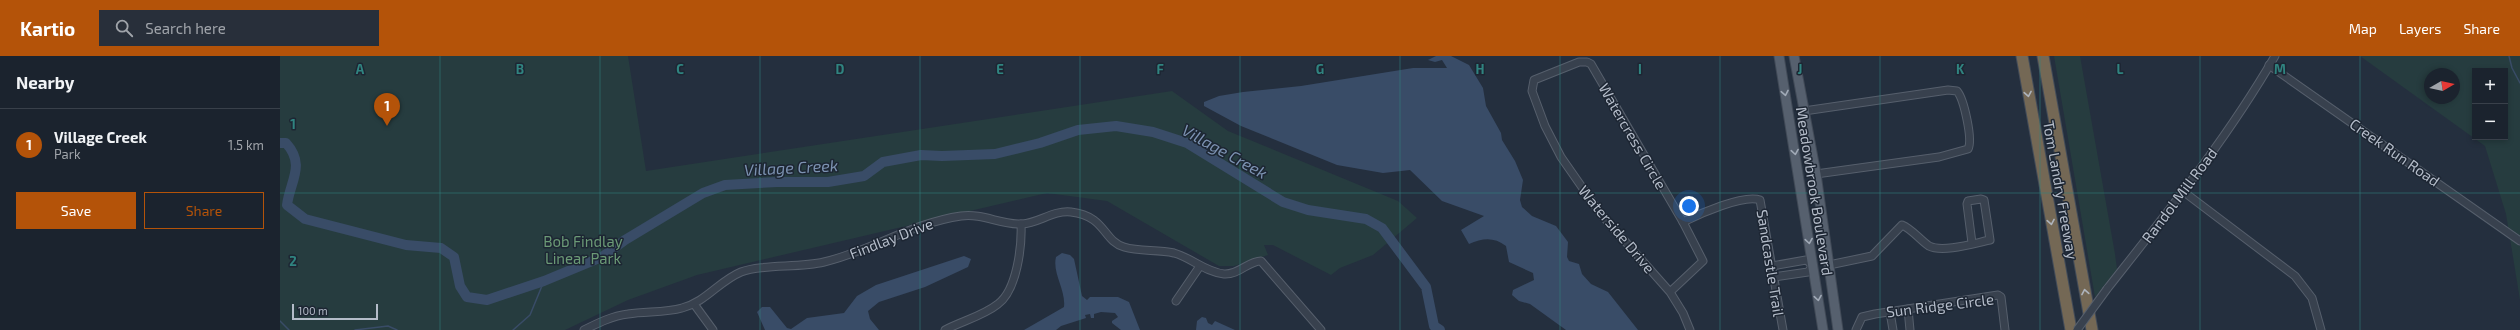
<!DOCTYPE html>
<meta charset="utf-8">
<style>
:root{--surface:#1b232e;--page:#282f3a;--text:#f1f3f6;--muted:#a0a4aa;--line:#39404a;--accent:#b45309}
body{margin:0;font-family:"Exo 2",sans-serif;background:var(--page);color:var(--text)}
.controls{position:absolute;right:12px;top:12px;display:grid;overflow:hidden;border-radius:0px;box-shadow:0 2px 6px #0003}
.controls button{width:36px;height:36px;display:grid;place-items:center;padding:0;border:0;border-bottom:1px solid var(--line);background:var(--surface);color:var(--text);font:20px sans-serif}
.compass{position:absolute;left:2144px;top:12px;width:36px;height:36px;border-radius:50%;background:var(--surface);box-shadow:0 2px 6px #0003;rotate:81deg}
.scale{position:absolute;left:12px;bottom:10px;width:86px;box-sizing:border-box;padding-left:4px;border:2px solid #b4bcc9;border-top:0;font-size:11px;line-height:14px;white-space:nowrap;color:#b4bcc9;-webkit-text-stroke:3px #1d2633;paint-order:stroke}
.you{position:absolute;left:1409px;top:150px;width:14px;height:14px;margin:-10px;border:3px solid #fff;border-radius:50%;background:#1a73e8;box-shadow:0 0 0 6px #1a73e833}
.badge{display:grid;place-items:center;width:26px;height:26px;border-radius:50%;background:var(--accent);color:#fff;font-size:13px;font-weight:700}
.pin{position:absolute;translate:-50% -33px;filter:drop-shadow(0 1px 2px #0008)}
.pin::after{content:'';position:absolute;top:21px;width:14px;height:12px;background:inherit;clip-path:polygon(0 0,100% 0,50% 100%)}
.list{margin:0;padding:0;list-style:none}
h2{display:flex;justify-content:space-between;align-items:center;height:52px;margin:0;padding:0 16px;font-size:17px}
h2 small{font-size:13px;font-weight:400;color:var(--muted)}
.list li{display:grid;grid-template-columns:26px 1fr auto;gap:12px;align-items:center;box-sizing:border-box;height:72px;padding:0 16px;border-top:1px solid var(--line)}
.list b{display:block;font-size:15px;white-space:nowrap}
.list p{margin:0;font-size:13px;white-space:nowrap;color:var(--muted)}
.list em{font-size:13px;font-style:normal;color:var(--muted)}
.actions{display:flex;gap:8px;padding:12px 16px}
.actions a{flex:1;padding:9px 0;border:1px solid var(--accent);border-radius:0px;text-align:center;font-size:14px;color:var(--accent)}
.actions .main{background:var(--accent);color:#fff}
.icon{flex:none;width:22px;height:22px;fill:none;stroke:currentColor;stroke-width:2;stroke-linecap:round;stroke-linejoin:round}
.map{position:relative;flex:none;width:2240px;height:274px;overflow:hidden}
header{display:flex;align-items:center;gap:24px;box-sizing:border-box;height:56px;padding:0 20px;background:var(--accent);color:#fff}
header strong{font-size:19px}
nav{display:flex;gap:22px;margin-inline-start:auto;font-size:14px}
.search{width:280px;height:36px;background:var(--page);display:flex;align-items:center;gap:10px;box-sizing:border-box;padding:0 14px;border-radius:0px;color:var(--muted);font-size:15px}
main{display:flex}
aside{flex:1;background:var(--surface)}
.map>svg:first-child{display:block}
.green{fill:#263c3f;fill-rule:evenodd}
.water{fill:#394c67}
.lines{fill:none;stroke-linecap:round;stroke-linejoin:round}
.stream{stroke:#394c67;stroke-width:1.5}
.river{stroke:#394c67;stroke-width:10}
.minor-casing{stroke:#565f6c;stroke-width:9}
.major-casing{stroke:#414a57;stroke-width:11}
.highway-casing{stroke:#434c59;stroke-width:13}
.minor{stroke:#38414e;stroke-width:7}
.major{stroke:#56606e;stroke-width:9}
.highway{stroke:#746855;stroke-width:11}
.minor-bridge-casing{stroke:#565f6c;stroke-width:9;stroke-linecap:butt}
.minor-bridge{stroke:#38414e;stroke-width:7}
.oneway{stroke:#a1aab7}
.oneway2{stroke:#aeb4bd}
.grid{fill:none;stroke:#308480;stroke-width:1;stroke-opacity:0.55}
.labels{text-anchor:middle;dominant-baseline:central;stroke-width:3;stroke-linejoin:round;paint-order:stroke}
.street-label{font-size:15px;fill:#b4bcc9;stroke:#1d2633}
.park-label{font-size:15px;fill:#6b9a76;stroke:#1d2633}
.water-label{font-size:16px;font-style:italic;fill:#7c92b1;stroke:#1d2633}
.grid-label{font-size:13px;text-anchor:middle;font-weight:bold;fill:#308480;stroke:#1d2633;stroke-width:3;stroke-linejoin:round;paint-order:stroke}
</style>
<header>
<strong>Kartio</strong>
<div class="search"><svg class="icon" aria-label="search" viewBox="0 0 24 24"><circle cx="10" cy="10" r="6"/><path d="M15 15l6 6"/></svg>Search here</div>
<nav><a>Map</a><a>Layers</a><a>Share</a></nav>
</header>
<main>
<aside>
<h2>Nearby<small></small></h2>
<ul class="list">
<li><span class="badge">1</span><div><b>Village Creek</b><p>Park</p></div><em>1.5 km</em></li>
</ul>
<div class="actions"><a class="main">Save</a><a>Share</a></div>
</aside>
<div class="map">
<svg width="2240" height="274" viewBox="0 0 2240 274">
<rect width="100%" height="100%" fill="#242f3e"/>
<!-- green -->
<g class="green">
<polygon points="0,0 348,0 366,115 892,35 948,75 1118,145 1137,162 1093,199 1060,212 1051,219 993,189 984,189 988,199 954,210 939,210 827,145 767,137 417,219 348,244 285,274 0,274"/>
<polygon points="1774,0 1800,0 1835,198 1837,213 1815,241"/>
<path d="M2080,0H2240V244L2226,158L2205,90ZM2195,15H2225V81H2195ZM2150,18H2174V42H2150Z"/>
</g>
<!-- water -->
<g class="water">
<path d="M1156,0H1171L1189,9L1203,32L1206,50L1221,77L1222,84L1235,105L1243,124L1240,144L1242,151L1252,160L1276,170L1288,186L1287,201L1289,205L1299,208L1302,218L1311,228L1328,236L1358,274H1286L1250,248L1239,245L1232,239L1233,234L1254,224L1253,217L1229,206L1226,190C1214,181 1203,182 1189,188L1181,174L1204,160L1162,145L1130,114L1103,117L1057,109L961,70L924,50V46L939,40L963,36L1021,30L1133,12H1167L1162,4L1155,6L1148,4Z"/>
<path d="M782,197L790,199L794,203L802,240L807,244L810,241H838L849,246L860,274H841L832,267V265L838,261L835,257L821,256L814,258V262H811L810,258L805,259L806,262L781,270L776,274H744L784,251C786,234 772,217 776,201Z"/>
<polygon points="684,200 691,203 688,211 645,231 599,246 588,255 590,263 599,274 485,274 477,256 482,251 490,251 507,272 511,273 527,262 564,257 577,240 596,229"/>
<polygon points="922,261 926,262 928,267 932,269 935,265 955,274 916,274 917,265"/>
</g>
<g class="lines">
<!-- stream -->
<g class="stream">
<polyline points="2229,0 2232,12 2240,27"/>
<polyline points="0,265 9,274"/>
<polyline points="75,274 108,270 117,274"/>
<polyline points="233,274 250,259 264,225"/>
</g>
<!-- river -->
<path class="river" d="M0,87H6C26,109 10,125 7,149L25,163L126,189L161,192L174,201L180,230L187,241L207,244L264,225L322,201L345,184L423,137L445,129L497,126H548L584,120L603,106L641,99L662,100L715,98L760,87L798,74L836,70L873,76L907,87L1003,146L1028,154L1086,163L1102,172L1146,231L1154,270L1160,274"/>
<defs>
<g id="minor">
<polyline points="1989,9 2240,185"/>
<path d="M1524,55L1668,34L1677,35C1684,43 1693,84 1688,93L1659,101L1536,118"/>
<polyline points="1904,136 2015,220 2032,242 2041,274"/>
<path d="M1403,166C1419,158 1464,138 1480,144L1503,274"/>
<path d="M1549,209L1592,200L1622,169C1632,173 1640,184 1649,190C1663,197 1695,187 1710,184L1704,144L1701,143L1688,145L1687,148L1692,187"/>
<polyline points="1492,210 1526,204 1533,209 1528,216 1494,221"/>
<path d="M1827,233C1886,158 1947,83 1995,0"/>
<polyline points="1390,236 1423,205 1403,166 1311,8 1307,6 1299,6 1254,24 1252,35 1265,70 1281,101 1320,157 1390,236 1403,257 1410,274"/>
<polyline points="896,245 920,210"/>
<polyline points="414,248 433,274"/>
<polyline points="1628,253 1630,274"/>
<polyline points="1610,256 1613,274"/>
<path d="M304,274C318,267 332,260 348,258C366,255 385,257 402,252C426,246 439,225 461,216C482,208 519,212 544,206C591,195 632,167 681,160C703,157 721,169 742,168C759,167 773,154 791,156C826,160 823,185 844,191C860,196 877,193 894,197C912,202 925,216 944,218C959,219 968,205 981,205L1041,274"/>
<path d="M665,274C682,265 703,260 718,248C737,234 742,190 741,168"/>
<polyline points="1576,274 1582,261 1595,258 1718,239 1721,241 1725,274"/>
</g>
<g id="major">
<polyline points="1499,0 1543,274"/>
<polyline points="1514,0 1536,118 1558,274"/>
</g>
<g id="highway">
<polyline points="1742,0 1791,274"/>
<polyline points="1763,0 1812,274"/>
</g>
</defs>
<!-- minor casing -->
<use href="#minor" class="minor-casing"/>
<!-- major casing -->
<use href="#major" class="major-casing"/>
<!-- highway casing -->
<use href="#highway" class="highway-casing"/>
<!-- minor -->
<use href="#minor" class="minor"/>
<!-- major -->
<use href="#major" class="major"/>
<!-- highway -->
<use href="#highway" class="highway"/>
<defs>
<polyline id="minor-bridge" points="1797,274 1827,233"/>
</defs>
<!-- minor-bridge casing -->
<use href="#minor-bridge" class="minor-bridge-casing"/>
<!-- minor-bridge -->
<use href="#minor-bridge" class="minor-bridge"/>
</g>
<!-- one-way arrows -->
<defs><path id="oneway-chevron" d="M-2-3.5L2.5 0L-2 3.5" fill="none" stroke-width="1.6" stroke-linecap="round" stroke-linejoin="round"/></defs>
<g class="oneway">
<use href="#oneway-chevron" transform="translate(1505 37) rotate(79)"/>
<use href="#oneway-chevron" transform="translate(1515 96) rotate(81)"/>
<use href="#oneway-chevron" transform="translate(1529 185) rotate(81)"/>
<use href="#oneway-chevron" transform="translate(1538 242) rotate(81)"/>
</g>
<g class="oneway2">
<use href="#oneway-chevron" transform="translate(1748 38) rotate(80)"/>
<use href="#oneway-chevron" transform="translate(1771 166) rotate(80)"/>
<use href="#oneway-chevron" transform="translate(1805 236) rotate(-100)"/>
</g>
<!-- grid -->
<path class="grid" d="M160,0V274M320,0V274M480,0V274M640,0V274M800,0V274M960,0V274M1120,0V274M1280,0V274M1440,0V274M1600,0V274M1760,0V274M1920,0V274M2080,0V274M0,137H2240"/>
<g class="labels">
<!-- street labels -->
<g class="street-label">
<text transform="translate(1353 80) rotate(60)">Watercress Circle</text>
<text transform="translate(2115 96) rotate(35)">Creek Run Road</text>
<text transform="translate(1781 134) rotate(80)">Tom Landry Freeway</text>
<text transform="translate(1535 135) rotate(81)">Meadowbrook Boulevard</text>
<text transform="translate(1899 139) rotate(-53)">Randol Mill Road</text>
<text transform="translate(1337 173) rotate(50)">Waterside Drive</text>
<text transform="translate(611 182) rotate(-21)">Findlay Drive</text>
<text transform="translate(1491 207) rotate(81)">Sandcastle Trail</text>
<text transform="translate(1660 249) rotate(-7)">Sun Ridge Circle</text>
</g>
<!-- park labels -->
<g class="park-label">
<text x="303" y="185">Bob Findlay<tspan x="303" dy="17">Linear Park</tspan></text>
</g>
<!-- water labels -->
<g class="water-label">
<text transform="translate(945 95) rotate(29)">Village Creek</text>
<text transform="translate(511 111) rotate(-3)">Village Creek</text>
</g>
</g>
<g class="grid-label">
<text x="80" y="18">A</text>
<text x="240" y="18">B</text>
<text x="400" y="18">C</text>
<text x="560" y="18">D</text>
<text x="720" y="18">E</text>
<text x="880" y="18">F</text>
<text x="1040" y="18">G</text>
<text x="1200" y="18">H</text>
<text x="1360" y="18">I</text>
<text x="1520" y="18">J</text>
<text x="1680" y="18">K</text>
<text x="1840" y="18">L</text>
<text x="2000" y="18">M</text>
<text x="13" y="73">1</text>
<text x="13" y="210">2</text>
</g>
</svg>
<div class="controls">
<button>+</button>
<button>−</button>
</div>
<svg class="compass" viewBox="-18 -18 36 36"><path d="M0-13l5 13h-10z" fill="#e53935"/><path d="M0 13l5-13h-10z" fill="#a0a4aa"/></svg>
<div class="scale">100 m</div>
<div class="you"></div>
<div class="pin badge" style="left:107px;top:70px">1</div>
</div>
</main>
